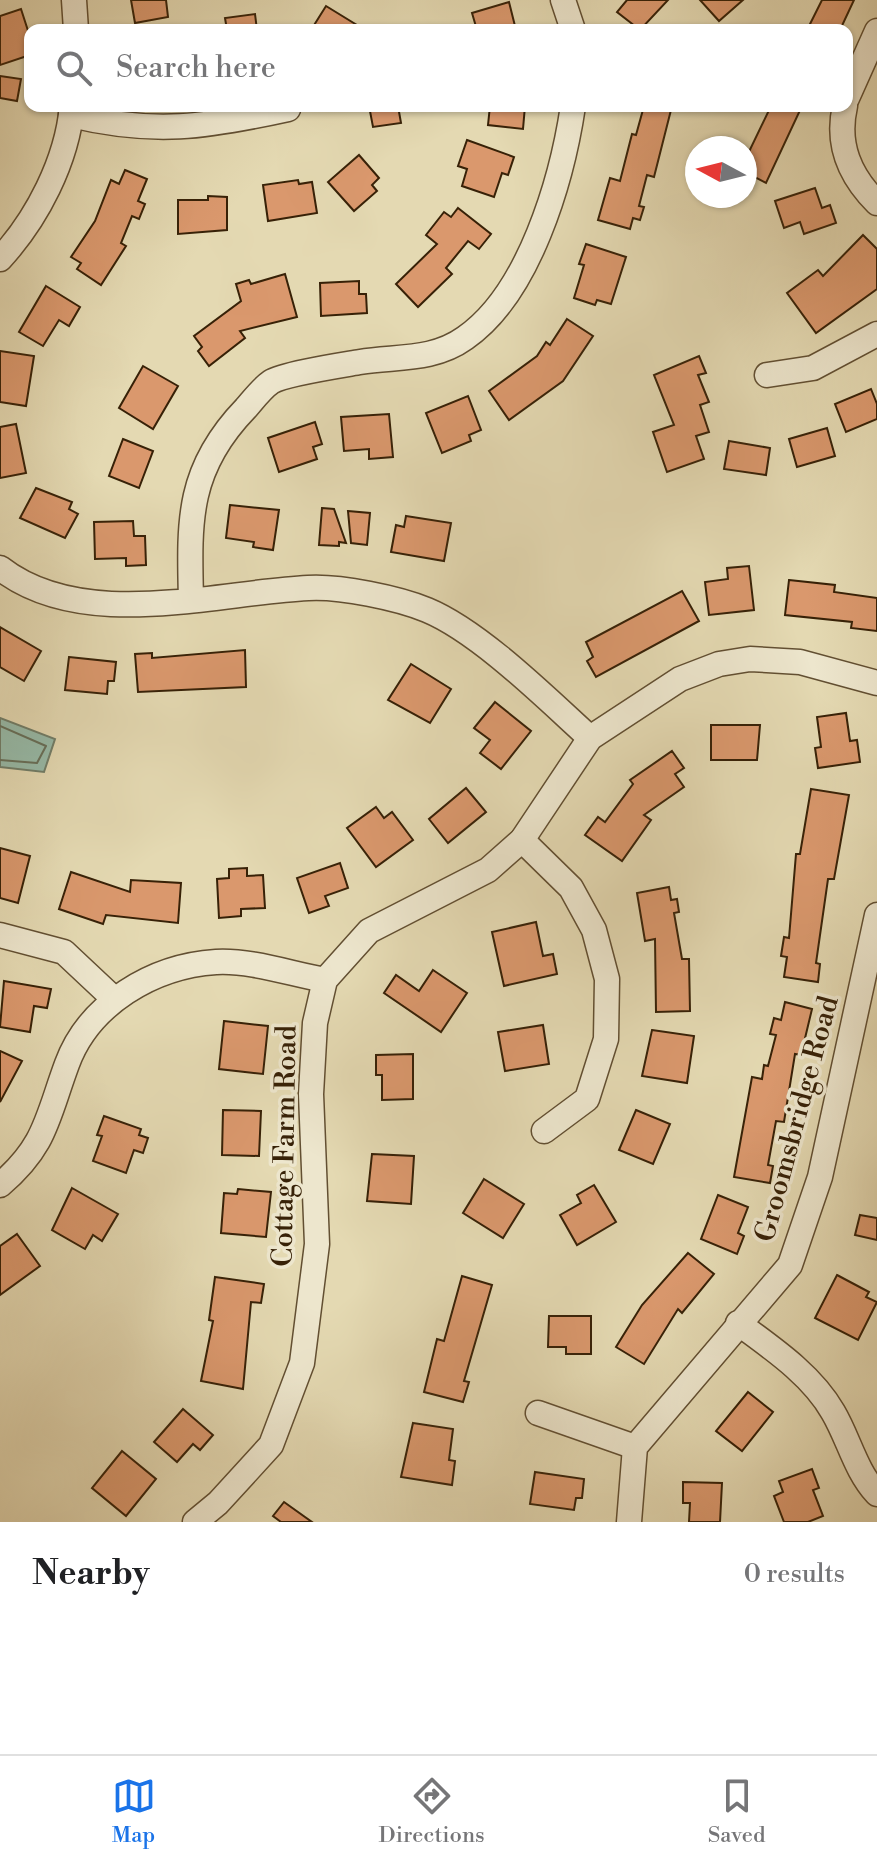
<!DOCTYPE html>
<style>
:root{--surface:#fff;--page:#f6f6f6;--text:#202124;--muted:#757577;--line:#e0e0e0;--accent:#1a73e8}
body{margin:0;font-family:"Libre Bodoni",serif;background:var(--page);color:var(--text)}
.compass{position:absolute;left:685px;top:136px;width:72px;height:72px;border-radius:50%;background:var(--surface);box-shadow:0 2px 6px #0004;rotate:277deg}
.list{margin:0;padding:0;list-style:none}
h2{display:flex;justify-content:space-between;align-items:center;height:104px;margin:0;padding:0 32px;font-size:34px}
h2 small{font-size:26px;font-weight:400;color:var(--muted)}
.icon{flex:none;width:44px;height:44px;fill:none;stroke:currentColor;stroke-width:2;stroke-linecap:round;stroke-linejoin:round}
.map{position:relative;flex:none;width:877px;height:1522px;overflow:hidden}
.search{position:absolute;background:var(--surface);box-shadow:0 2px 6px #0004;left:24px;right:24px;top:24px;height:88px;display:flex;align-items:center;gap:20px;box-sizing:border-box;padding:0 28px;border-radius:16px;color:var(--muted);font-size:30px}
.sheet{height:232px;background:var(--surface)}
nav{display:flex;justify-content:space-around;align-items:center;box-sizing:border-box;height:112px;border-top:2px solid var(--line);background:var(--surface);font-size:22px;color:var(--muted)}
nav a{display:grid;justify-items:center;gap:4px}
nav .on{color:var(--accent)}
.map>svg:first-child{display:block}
.water{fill:#96baa8;stroke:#707d68;stroke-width:2}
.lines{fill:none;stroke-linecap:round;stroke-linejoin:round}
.shore{stroke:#666e58;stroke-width:2}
.building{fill:#da986d;stroke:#372107;stroke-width:2}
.minor-casing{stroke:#624f32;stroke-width:27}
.minor{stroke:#ede6cd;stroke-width:24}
.labels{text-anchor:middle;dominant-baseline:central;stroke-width:7;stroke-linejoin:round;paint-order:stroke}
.street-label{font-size:28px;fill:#372107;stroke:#ede6cd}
</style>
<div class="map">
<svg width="877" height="1522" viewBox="0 0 877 1522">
<rect width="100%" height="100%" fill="#e4d9b2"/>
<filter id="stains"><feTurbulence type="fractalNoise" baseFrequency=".0025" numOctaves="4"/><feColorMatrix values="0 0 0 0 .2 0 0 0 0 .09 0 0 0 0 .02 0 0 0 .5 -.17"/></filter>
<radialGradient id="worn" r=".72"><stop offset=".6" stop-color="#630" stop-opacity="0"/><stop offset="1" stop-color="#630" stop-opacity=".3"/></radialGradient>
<!-- water -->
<polygon class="water" points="0,718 55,739 44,772 0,767"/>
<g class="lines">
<!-- shore -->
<polyline class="shore" points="0,726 46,746 37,763 0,760"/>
</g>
<!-- building -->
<g class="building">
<polygon points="131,0 166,0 168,17 135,23"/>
<polygon points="627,0 668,0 640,30 617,12"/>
<polygon points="700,0 743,0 719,21"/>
<polygon points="822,0 854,0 840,30 807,30"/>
<polygon points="509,2 516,30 477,30 472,13"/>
<polygon points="326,6 365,30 311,30"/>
<polygon points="21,9 30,37 30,55 0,65 0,16"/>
<polygon points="255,14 257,30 227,30 225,18"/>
<polygon points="0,76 21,79 17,101 0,98"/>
<polygon points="369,106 398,106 401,123 373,127"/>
<polygon points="490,106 525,106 523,129 488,125"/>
<polygon points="644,106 672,106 654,177 647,175 639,206 644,207 640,220 633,218 630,229 598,220 610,178 620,181 632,134 636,135"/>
<polygon points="771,106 802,106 766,183 745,172 745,160"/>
<polygon points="467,140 514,157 508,175 502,173 494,197 462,186 467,169 458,166"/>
<polygon points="359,155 379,178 372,185 377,191 354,211 328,182"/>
<polygon points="125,170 147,179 138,201 145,204 139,219 132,216 121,243 126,246 101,285 77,269 81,263 71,257 95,221 111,180 119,184"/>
<polygon points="298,180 299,184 312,182 317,213 268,221 263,185"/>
<polygon points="815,188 822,208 830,205 836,223 804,234 800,222 784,228 775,201"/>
<polygon points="208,196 227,197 227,230 178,234 178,200 208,200"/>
<polygon points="458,208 491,234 479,249 468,241 446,268 452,274 418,307 396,284 437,244 426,235 444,212 451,217"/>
<polygon points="863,235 877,249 877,289 816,333 787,293 818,270 823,276"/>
<polygon points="586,244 626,257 611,304 597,300 595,305 574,298 584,265 579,264"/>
<polygon points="285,274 297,317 240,331 245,338 209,366 198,351 202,347 194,336 241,301 236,284 249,280 251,284"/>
<polygon points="359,281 359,294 366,294 367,313 321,316 320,283"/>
<polygon points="46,286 80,307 69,326 59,320 43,346 19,332"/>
<polygon points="567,319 593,336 563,381 509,420 489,391 537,356 546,342 550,345"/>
<polygon points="0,351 34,356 26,406 0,402"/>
<polygon points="699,356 706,373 698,375 709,402 700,405 709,432 696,436 704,459 667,472 653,432 674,425 654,375"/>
<polygon points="143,366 178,386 153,429 119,408"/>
<polygon points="871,389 877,404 877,419 846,432 835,404"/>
<polygon points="468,396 481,430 469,435 471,441 442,453 426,413"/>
<polygon points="389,414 393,457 369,459 369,449 344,451 341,417"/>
<polygon points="315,422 322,444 313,447 317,459 279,472 268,438"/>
<polygon points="16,424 26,473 0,478 0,427"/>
<polygon points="827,428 835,456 797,467 789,439"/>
<polygon points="123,439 153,451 139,488 109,476"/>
<polygon points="729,441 770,448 766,475 724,469"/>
<polygon points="36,488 72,502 69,509 78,514 65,538 20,518"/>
<polygon points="230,505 279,510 273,550 253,547 254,542 226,538"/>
<polygon points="322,508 334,509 346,543 339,542 339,546 319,545"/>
<polygon points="348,511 370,513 367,545 351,543"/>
<polygon points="406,516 451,523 444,561 391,552 396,525 404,527"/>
<polygon points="133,521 134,536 145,536 146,565 126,566 126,558 95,559 94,522"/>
<polygon points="749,566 754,610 709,615 705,582 728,579 727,568"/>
<polygon points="789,580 835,585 834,592 877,598 877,631 851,628 852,622 785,615"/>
<polygon points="682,591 699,621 596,677 587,661 593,657 586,642"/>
<polygon points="0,627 41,651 24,681 0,667"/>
<polygon points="245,650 246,687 138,692 135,654 152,653 152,658"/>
<polygon points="69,657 116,662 114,681 108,681 107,694 65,690"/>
<polygon points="411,664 451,689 430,723 388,700"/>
<polygon points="495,702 531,731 501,769 480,753 490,740 474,728"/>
<polygon points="846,713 850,741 857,740 860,762 818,768 815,748 821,747 817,717"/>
<polygon points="711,725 760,725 757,760 711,760"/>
<polygon points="672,751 684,768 675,774 684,787 644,815 651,820 622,861 585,835 598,817 605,822 633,784 630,780"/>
<polygon points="466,788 486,812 448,843 429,819"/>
<polygon points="811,789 849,795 834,879 828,879 816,963 820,964 818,982 784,977 787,957 781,956 784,937 789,938 796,854 800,854"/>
<polygon points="376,807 384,818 392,812 413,840 376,867 347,828"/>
<polygon points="0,848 30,856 18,903 0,898"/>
<polygon points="340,863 348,888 325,896 329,906 309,913 297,878"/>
<polygon points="247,868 247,876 263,875 265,908 241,909 241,916 219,918 217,879 229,878 229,869"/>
<polygon points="71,872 130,892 131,880 181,883 178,923 106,915 103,924 59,909"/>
<polygon points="669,887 671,900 677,899 679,912 674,913 682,959 689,959 690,1011 656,1012 655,939 645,941 637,893"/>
<polygon points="536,922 543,956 553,954 557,974 504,986 492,932"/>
<polygon points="433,970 467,993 441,1032 384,993 396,975 419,991"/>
<polygon points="4,981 51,989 47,1008 34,1006 30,1032 0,1027"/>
<polygon points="785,1002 812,1009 801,1055 795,1054 784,1122 776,1121 768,1165 773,1166 770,1183 734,1177 752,1077 762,1079 764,1065 768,1066 776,1035 770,1034 774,1018 781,1020"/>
<polygon points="224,1021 268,1026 263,1074 219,1069"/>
<polygon points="543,1025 549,1064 505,1071 498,1032"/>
<polygon points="652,1030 694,1036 687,1083 642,1076"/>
<polygon points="0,1051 22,1061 0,1102"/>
<polygon points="413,1054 413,1099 382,1100 382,1075 376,1075 376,1055"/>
<polygon points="223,1110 261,1111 259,1156 222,1155"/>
<polygon points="636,1110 670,1124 653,1164 619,1150"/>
<polygon points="104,1116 141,1129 139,1135 148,1138 143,1153 134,1150 126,1173 93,1161 102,1136 97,1135"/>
<polygon points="372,1154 414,1156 411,1204 367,1201"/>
<polygon points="484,1179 524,1204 503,1238 463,1213"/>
<polygon points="594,1185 616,1222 577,1245 560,1215 581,1203 577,1195"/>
<polygon points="72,1188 118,1214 102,1241 93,1235 85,1249 52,1230"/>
<polygon points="238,1189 271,1192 266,1237 221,1233 224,1193 237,1194"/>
<polygon points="718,1195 748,1207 738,1233 744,1236 737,1254 701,1239"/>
<polygon points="860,1215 877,1218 877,1240 855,1235"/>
<polygon points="17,1234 40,1266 0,1295 0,1246"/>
<polygon points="688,1253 714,1274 682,1313 678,1309 644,1364 616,1347 642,1305"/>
<polygon points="837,1275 869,1292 866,1297 877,1302 858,1340 815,1318"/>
<polygon points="462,1276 492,1285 464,1381 469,1382 463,1402 424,1392 437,1339 444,1341"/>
<polygon points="215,1277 264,1284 261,1303 251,1302 243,1389 201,1381 213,1321 209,1320"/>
<polygon points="549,1316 591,1316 591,1354 566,1354 566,1347 548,1347"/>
<polygon points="748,1392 773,1412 742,1451 716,1431"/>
<polygon points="183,1409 213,1435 200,1450 193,1444 177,1462 154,1442"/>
<polygon points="413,1423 453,1429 449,1460 455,1461 452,1485 401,1477"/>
<polygon points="122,1451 156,1479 126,1516 92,1488"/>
<polygon points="812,1469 819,1488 813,1490 823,1516 808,1522 784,1522 774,1496 783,1492 779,1481"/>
<polygon points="535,1472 584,1479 582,1498 576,1498 574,1510 530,1504"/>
<polygon points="683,1482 722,1483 720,1522 689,1522 690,1503 683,1503"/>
<polygon points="284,1502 312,1522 281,1522 273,1516"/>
</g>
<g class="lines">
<defs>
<g id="minor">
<polyline points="74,0 76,30"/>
<polyline points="563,0 573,30"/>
<polyline points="847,98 877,31"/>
<path d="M845,106C836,145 850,176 877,203"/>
<path d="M71,115C154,135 206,127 288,109"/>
<path d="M0,259C37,219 67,161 72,106"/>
<polyline points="767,375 813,368 877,334"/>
<path d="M0,568C82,632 213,593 308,588C340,586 398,598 427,610C480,632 547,699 590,738"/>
<path d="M191,600C189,520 187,469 246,408C253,400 262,388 271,382C283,374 343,365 360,362C397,356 433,361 465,338C529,294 562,180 573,106"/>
<polyline points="522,840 571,888 594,930 607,979 606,1039 587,1099 544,1131"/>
<polyline points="0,935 64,952 113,998"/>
<path d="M0,1185C46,1146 47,1118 67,1064C89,1004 153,966 216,962C251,960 291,974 325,980"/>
<path d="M738,1323C772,1348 812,1375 833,1412C849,1439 855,1470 877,1494"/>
<polyline points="538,1413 635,1447"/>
<polyline points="195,1522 218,1503 271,1445 302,1363 317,1244 311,1094 315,1023 325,980 369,931 488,870 522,840 590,738 680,679 719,664 750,659 800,662 877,683"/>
<polyline points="629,1522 635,1447 790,1265 820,1177 877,915"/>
</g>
</defs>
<!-- minor casing -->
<use href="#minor" class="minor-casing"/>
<!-- minor -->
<use href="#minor" class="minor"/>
</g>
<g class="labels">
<!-- street labels -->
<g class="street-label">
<text transform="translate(797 1119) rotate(-75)">Groomsbridge Road</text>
<text transform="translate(285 1146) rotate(-89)">Cottage Farm Road</text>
</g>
</g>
<rect width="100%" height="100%" filter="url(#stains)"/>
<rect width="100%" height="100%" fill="url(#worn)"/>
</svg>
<svg class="compass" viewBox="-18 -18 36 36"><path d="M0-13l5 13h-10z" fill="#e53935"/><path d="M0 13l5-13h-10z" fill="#757577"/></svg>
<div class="search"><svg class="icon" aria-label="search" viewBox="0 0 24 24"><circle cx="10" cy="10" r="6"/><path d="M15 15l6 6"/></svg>Search here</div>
</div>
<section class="sheet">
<h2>Nearby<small>0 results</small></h2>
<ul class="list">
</ul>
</section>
<nav>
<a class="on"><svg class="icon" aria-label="map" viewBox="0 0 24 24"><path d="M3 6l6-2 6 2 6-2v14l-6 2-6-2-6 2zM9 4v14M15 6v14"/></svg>Map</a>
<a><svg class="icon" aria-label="directions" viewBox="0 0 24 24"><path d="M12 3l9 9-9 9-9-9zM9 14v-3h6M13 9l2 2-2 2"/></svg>Directions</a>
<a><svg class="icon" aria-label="saved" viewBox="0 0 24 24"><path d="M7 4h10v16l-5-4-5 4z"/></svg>Saved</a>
</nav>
